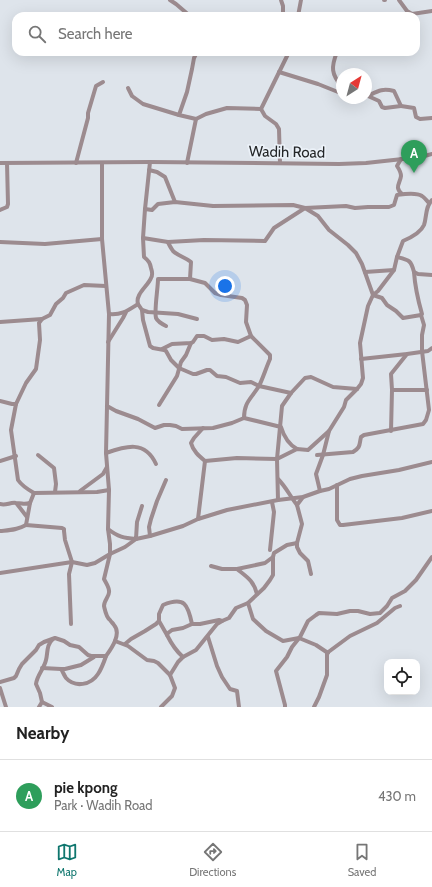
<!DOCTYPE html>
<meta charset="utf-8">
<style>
:root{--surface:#fff;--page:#f6f6f6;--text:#222;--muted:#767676;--line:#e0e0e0;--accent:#0f766e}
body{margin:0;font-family:Cabin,sans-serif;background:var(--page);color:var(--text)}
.controls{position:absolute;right:12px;bottom:12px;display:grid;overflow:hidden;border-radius:8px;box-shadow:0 4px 16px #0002}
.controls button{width:36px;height:36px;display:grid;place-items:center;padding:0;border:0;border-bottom:1px solid var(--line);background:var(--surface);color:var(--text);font:20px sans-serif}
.compass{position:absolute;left:336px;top:68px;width:36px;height:36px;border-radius:50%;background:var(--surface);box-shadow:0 4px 16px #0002;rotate:36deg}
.you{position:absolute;left:225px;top:286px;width:14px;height:14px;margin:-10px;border:3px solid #fff;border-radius:50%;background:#1a73e8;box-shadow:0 0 0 6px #1a73e833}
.badge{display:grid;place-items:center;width:26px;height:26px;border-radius:50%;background:var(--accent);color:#fff;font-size:13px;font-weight:700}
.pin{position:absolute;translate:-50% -33px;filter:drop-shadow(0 1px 2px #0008)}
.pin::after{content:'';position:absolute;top:21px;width:14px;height:12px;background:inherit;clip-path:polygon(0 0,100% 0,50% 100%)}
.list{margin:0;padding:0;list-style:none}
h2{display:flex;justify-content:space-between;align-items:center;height:52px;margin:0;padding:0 16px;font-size:17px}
h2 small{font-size:13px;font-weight:400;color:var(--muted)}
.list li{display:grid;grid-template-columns:26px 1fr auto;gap:12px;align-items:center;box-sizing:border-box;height:72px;padding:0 16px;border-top:1px solid var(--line)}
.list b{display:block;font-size:15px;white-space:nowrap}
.list p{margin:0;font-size:13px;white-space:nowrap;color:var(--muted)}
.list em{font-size:13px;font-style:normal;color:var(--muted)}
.icon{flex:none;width:22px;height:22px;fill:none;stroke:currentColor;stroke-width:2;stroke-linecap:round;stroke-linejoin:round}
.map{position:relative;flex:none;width:432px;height:707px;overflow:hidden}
.search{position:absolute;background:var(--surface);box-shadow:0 4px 16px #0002;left:12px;right:12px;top:12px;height:44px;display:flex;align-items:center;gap:10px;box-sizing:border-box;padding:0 14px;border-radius:12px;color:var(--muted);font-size:15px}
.sheet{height:124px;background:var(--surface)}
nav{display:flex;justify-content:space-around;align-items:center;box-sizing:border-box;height:56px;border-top:1px solid var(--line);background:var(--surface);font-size:11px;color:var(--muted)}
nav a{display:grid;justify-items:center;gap:2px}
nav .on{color:var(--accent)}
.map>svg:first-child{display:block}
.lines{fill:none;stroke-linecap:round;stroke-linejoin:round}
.minor{stroke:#9c8b8f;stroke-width:4}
.labels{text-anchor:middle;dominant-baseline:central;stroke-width:3.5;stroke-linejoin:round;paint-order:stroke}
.street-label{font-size:15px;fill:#242628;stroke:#ebf1f8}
</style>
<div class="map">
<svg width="432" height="707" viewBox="0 0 432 707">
<rect width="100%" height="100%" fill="#dee4eb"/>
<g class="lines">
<!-- minor -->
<g class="minor">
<polyline points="170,0 176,4 190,16"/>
<polyline points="281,0 283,6 283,16"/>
<polyline points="384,0 385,0"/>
<polyline points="399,0 407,11 412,14 432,11"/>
<polyline points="298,16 301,0"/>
<polyline points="197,52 194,58 192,69 187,92 179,115 196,119 206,114 227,108 261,109"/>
<path d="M337,52C331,67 331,74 342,87"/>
<polyline points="279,72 318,84 338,92 342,92"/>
<polyline points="128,88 132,96 143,104 179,115"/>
<path d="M366,96H368C378,91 382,88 394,91L401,106L414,108L416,117L420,119L432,118"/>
<polyline points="368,96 379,101 382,107 385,108 401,106"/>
<path d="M401,159L397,166C399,169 401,172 401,176C400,184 394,187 402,194"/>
<polyline points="0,163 150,162 339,164 366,163 421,157 432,154"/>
<polyline points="76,163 88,118 88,113 96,86 103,82"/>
<polyline points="187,163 196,119"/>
<polyline points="280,163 279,129 276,124 265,116 261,109 289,52"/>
<polyline points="149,170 157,172 165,177 175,202"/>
<polyline points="145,209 152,210 158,204 175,202 213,206 293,205 305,208 318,216 329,230 348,245 356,253 362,264 373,295 382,298 387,305 396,311 403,318 421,315"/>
<polyline points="0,210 7,207 8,204 7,163"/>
<path d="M143,238L168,242L204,240L265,241L274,228L305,208L346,206L355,208L368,207H389L394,205L397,195C404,194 416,192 422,196C424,197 427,201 429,203"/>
<polyline points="0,242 45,244 102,239"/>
<path d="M168,242C169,245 171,248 173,251C178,256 185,257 191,262L190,279"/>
<path d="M397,257C409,260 411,260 414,272L418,274L432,275"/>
<polyline points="365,272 394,270"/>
<path d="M106,286L84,285L66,293L63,298L56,304L50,315L42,319L39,323L40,340L36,369L26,383L16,404L11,430L18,480C22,486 27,489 34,493L97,492L109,490"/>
<polyline points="138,304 142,310 148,312 178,314 197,319"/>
<polyline points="142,310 143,320 150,346 153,348 164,350 166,351 171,360 179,368 193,374 196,374 207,370 210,370 217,376 226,377 240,383 251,382 259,386 291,393"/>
<path d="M109,314C122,315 127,311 138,304C135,294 148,286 151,278C153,275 152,271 151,268C150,263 149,261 144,257L143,238L145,209L150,162"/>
<polyline points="0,322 42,319"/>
<polyline points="108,342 123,318 126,312"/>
<polyline points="162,349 172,344 191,343 193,342 197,336 204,336 212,340 224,339 238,342 251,336"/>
<polyline points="407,354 391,374 392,390 427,390"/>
<polyline points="361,359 407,354 428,351 432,348"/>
<polyline points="0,401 12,404 16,404"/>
<polyline points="159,405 177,376 181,362 186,355 191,343"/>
<path d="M107,406L116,411L138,419L155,428L164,425H170L176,426L182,429L213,428L232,423L244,418C244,402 251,399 259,386C263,378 266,368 270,359V355L251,336L246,322L247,305L245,300L242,298L221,295L215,293L205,283L190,279H158C158,288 154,311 156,318C158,322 162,324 166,326"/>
<path d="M244,418L281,427C284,437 288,444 297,449"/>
<path d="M203,428L194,438L191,443C193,451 199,456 205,461L237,458L277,459L297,449L308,450L329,431"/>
<polyline points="391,431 392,390"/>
<path d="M106,453C126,446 145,440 156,464"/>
<polyline points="38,455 54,468 56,484 55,492"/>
<path d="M317,455L353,452C361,447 359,445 361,437L364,435L423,424L426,420L429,410L422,351V335L424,325L421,315L422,314C418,300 415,287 414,272"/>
<polyline points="0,461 16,456"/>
<path d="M278,479C286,487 290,496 297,505"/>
<polyline points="337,485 337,520 340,525 343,525 402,518 432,511"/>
<polyline points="80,491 103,474 107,467"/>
<path d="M320,491L316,474L323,455L329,431L344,407L346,400L357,389L361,384L363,378L360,343L368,306L373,295L378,291L394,270L397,257L403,241C410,238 421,232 424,225C427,216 425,207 432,200"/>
<polyline points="34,493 30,503 26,525 62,528 64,529 64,531 65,540 72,562 69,574 71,624"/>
<polyline points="303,497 297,505 302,524 297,543 297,547 300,553 308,561 311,574"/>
<polyline points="278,500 277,459 282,406 291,393 305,378 311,377 333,387 357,389"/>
<path d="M0,504C6,506 10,502 16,503C23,503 23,505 30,503"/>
<polyline points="17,504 27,517"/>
<polyline points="198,519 205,461"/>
<path d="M108,529C118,537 124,538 136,539L137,522L142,506"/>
<path d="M0,531C10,530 17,530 26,525"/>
<polyline points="150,536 149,527 151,519 157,501 166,480"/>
<polyline points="270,550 274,512 272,502"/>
<polyline points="211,566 222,569 237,569 265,563 273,557"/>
<path d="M237,569C247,577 254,581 257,594"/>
<polyline points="0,573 72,562 87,565 95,563 110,554 125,547 136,539 150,536 183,526 198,519 227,510 278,500 303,497 320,491 329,489 350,479 362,476 399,470 432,462"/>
<polyline points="248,603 253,619 266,631 283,641 299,638 316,645 328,653"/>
<polyline points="159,621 167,635"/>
<polyline points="208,637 217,666 222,677 230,689 237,691 239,707"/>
<polyline points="115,641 128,646 147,660 154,661 158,663 170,675"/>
<path d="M125,644L131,639L145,631L156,624L159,621V614L163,605C185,596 188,605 192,624"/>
<path d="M183,657C176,651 171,643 167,635L168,633L172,630L183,628L192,624H200L219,620L222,621"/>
<polyline points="42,668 61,669 65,669 81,665 94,657"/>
<path d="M61,669C63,672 64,675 66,678C75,688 91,685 98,674C102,668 104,662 106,656"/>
<path d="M0,682L14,678L16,676L19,669L22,664L36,650L39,645L44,642L55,638L64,641L70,645L79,647L88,655L91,656H106C111,649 122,634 114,625C112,622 112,623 110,620C106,617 105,610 104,606C104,600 110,596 109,591C109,587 106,583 104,579L110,554V544L108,529L109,490L106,453L109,314L102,239V163"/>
<polyline points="0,688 6,707"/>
<polyline points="39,707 42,702"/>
<path d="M52,707L42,702L40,693L36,684C37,675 44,669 46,660C48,653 46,645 53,639"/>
<polyline points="161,707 172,696 175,688 170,675 178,662 183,657 196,650 217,624 222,621 229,618 236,608 248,603 264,588 270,580 273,575 273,557 274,553 287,545 297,543"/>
<polyline points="285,707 285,705 276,671 287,657 292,647 300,637 308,621 316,615 319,613 337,614 350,611 358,611 370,614 380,613 387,606 392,598 405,591 416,580 432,557"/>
<polyline points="314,707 319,697 327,675 327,653 350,636 377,623 395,608 400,606"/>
</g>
</g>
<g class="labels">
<!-- street labels -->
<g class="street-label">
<text transform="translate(287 152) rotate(1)">Wadih Road</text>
</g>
</g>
</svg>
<div class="controls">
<button><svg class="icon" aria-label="locate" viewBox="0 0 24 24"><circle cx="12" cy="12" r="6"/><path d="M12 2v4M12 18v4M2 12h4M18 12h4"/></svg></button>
</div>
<svg class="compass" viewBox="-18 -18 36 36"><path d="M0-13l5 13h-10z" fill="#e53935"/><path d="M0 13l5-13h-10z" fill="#767676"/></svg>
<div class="you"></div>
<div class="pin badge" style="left:414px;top:173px;background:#2e9e5b">A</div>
<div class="search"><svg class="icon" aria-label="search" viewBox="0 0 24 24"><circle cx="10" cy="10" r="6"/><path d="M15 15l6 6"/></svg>Search here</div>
</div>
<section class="sheet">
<h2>Nearby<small></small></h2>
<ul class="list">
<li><span class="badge" style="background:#2e9e5b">A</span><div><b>pie kpong</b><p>Park · Wadih Road</p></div><em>430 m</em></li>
</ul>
</section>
<nav>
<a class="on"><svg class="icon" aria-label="map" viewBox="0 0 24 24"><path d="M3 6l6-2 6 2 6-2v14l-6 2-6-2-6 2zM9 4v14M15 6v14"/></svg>Map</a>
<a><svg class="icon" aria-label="directions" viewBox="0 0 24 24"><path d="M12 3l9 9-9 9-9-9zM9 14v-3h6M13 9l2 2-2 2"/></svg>Directions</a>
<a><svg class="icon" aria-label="saved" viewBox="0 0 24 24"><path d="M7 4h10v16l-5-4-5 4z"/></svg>Saved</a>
</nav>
